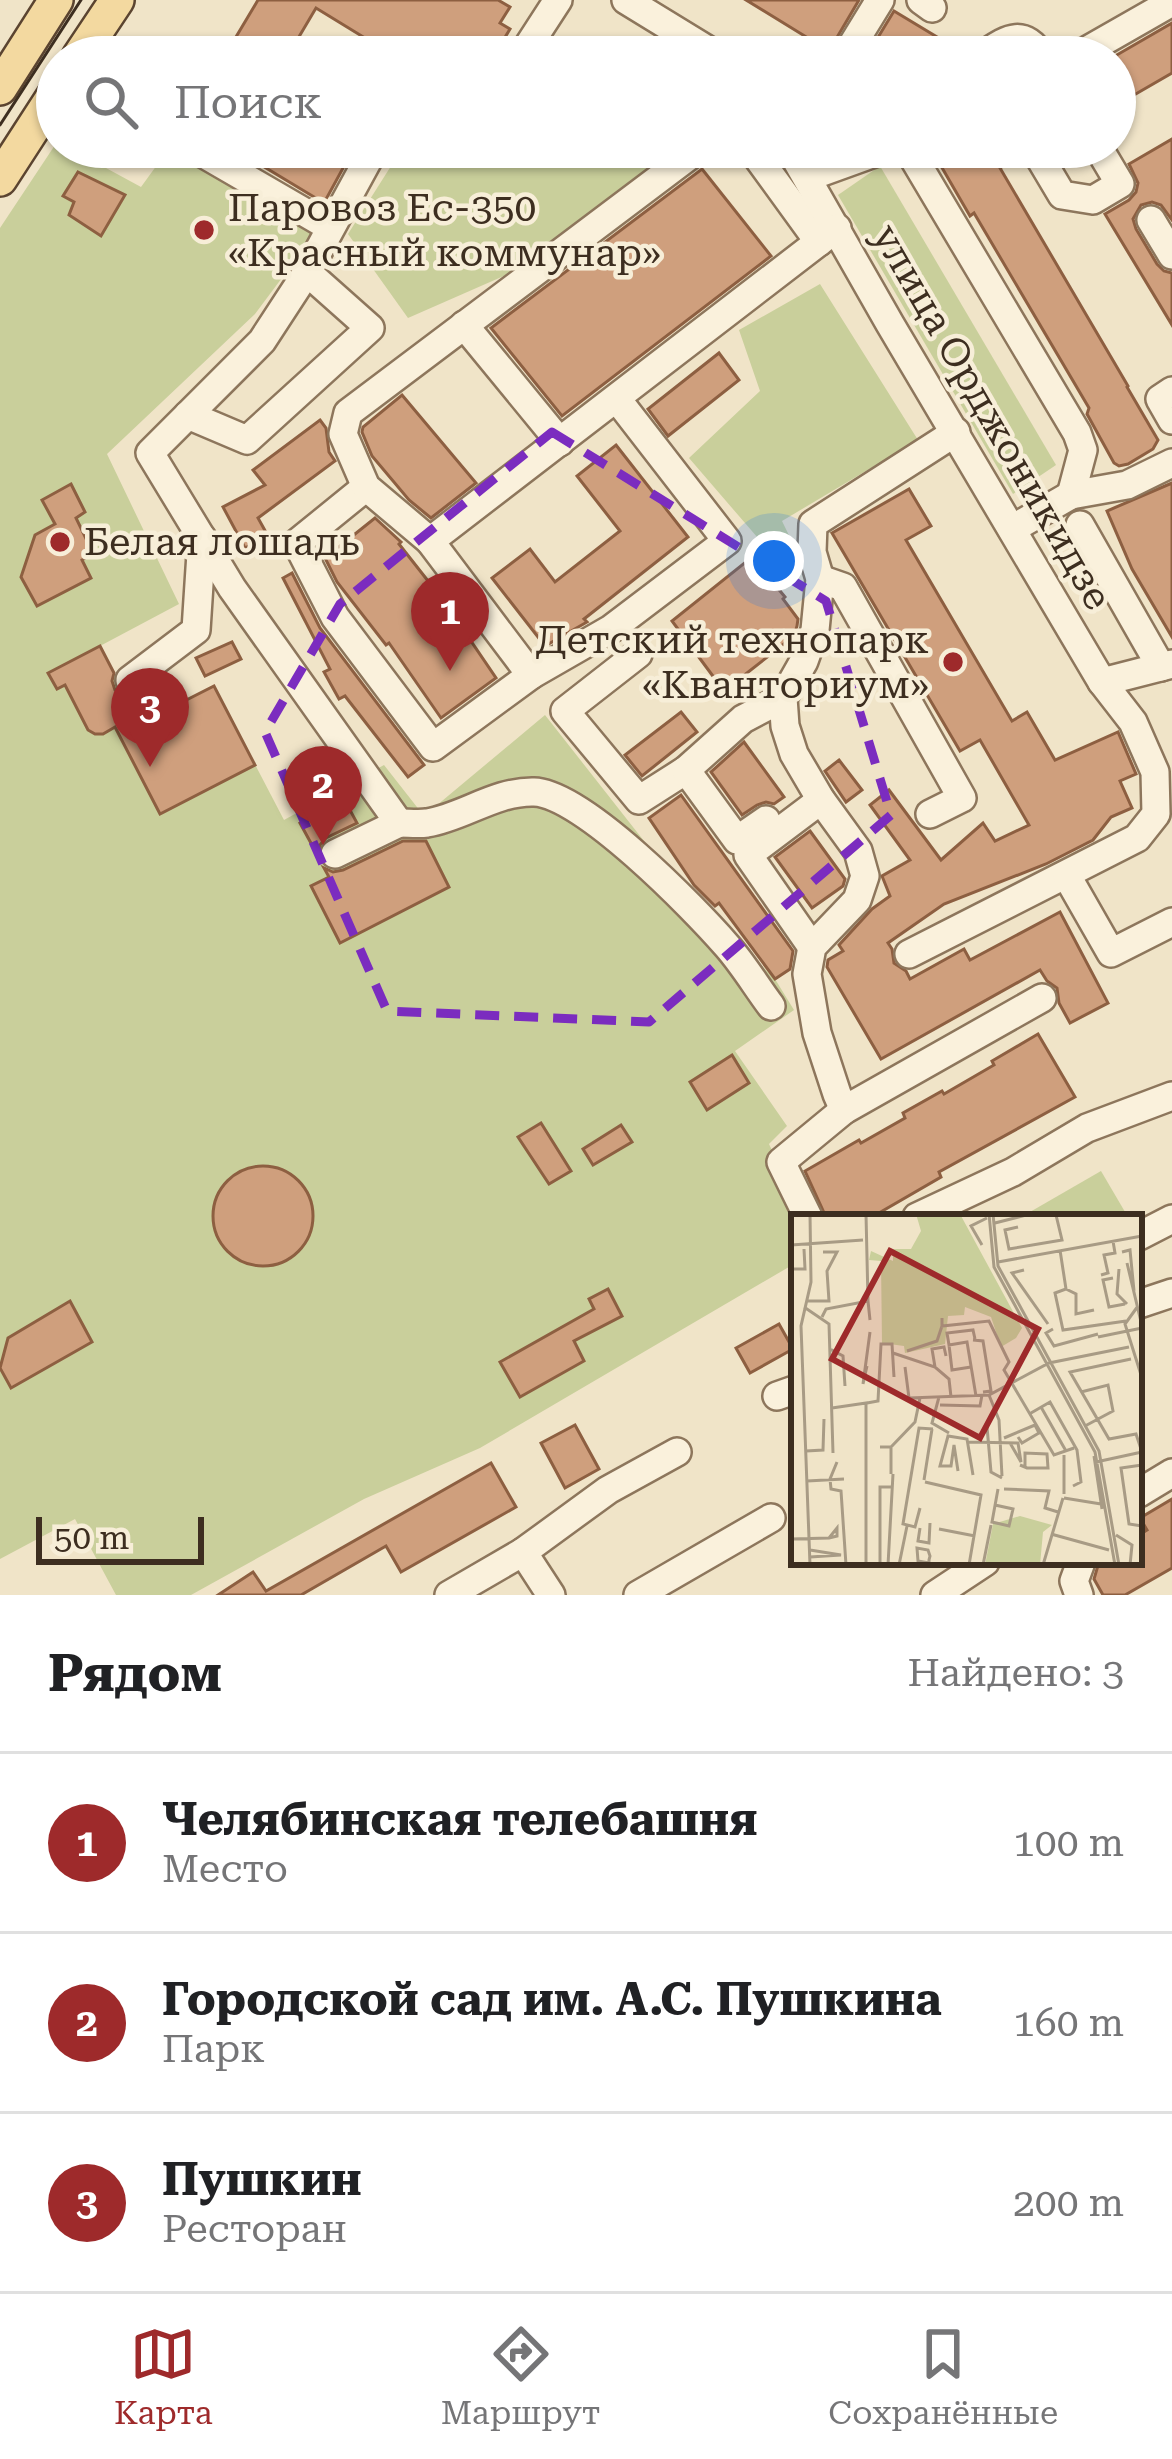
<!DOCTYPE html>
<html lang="ru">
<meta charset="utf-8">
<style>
:root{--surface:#fff;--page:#f2f2f2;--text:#202124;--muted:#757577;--line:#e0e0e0;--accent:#9e2a2b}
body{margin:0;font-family:"Roboto Serif",serif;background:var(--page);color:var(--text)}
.scale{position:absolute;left:36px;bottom:30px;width:168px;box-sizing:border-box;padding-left:12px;border:6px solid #3d2e20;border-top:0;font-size:33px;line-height:42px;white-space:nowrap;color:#3d2e20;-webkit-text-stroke:9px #f7eed8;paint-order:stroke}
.you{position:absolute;left:774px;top:561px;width:42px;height:42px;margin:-30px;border:9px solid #fff;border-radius:50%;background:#1a73e8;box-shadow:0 0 0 18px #1a73e833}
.badge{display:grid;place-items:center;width:78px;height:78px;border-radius:50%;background:var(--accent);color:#fff;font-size:39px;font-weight:700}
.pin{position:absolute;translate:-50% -99px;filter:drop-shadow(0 3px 6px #0008)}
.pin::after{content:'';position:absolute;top:63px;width:42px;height:36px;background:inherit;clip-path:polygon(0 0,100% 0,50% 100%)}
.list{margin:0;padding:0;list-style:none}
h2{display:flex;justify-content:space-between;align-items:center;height:156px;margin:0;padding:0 48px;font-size:51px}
h2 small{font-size:39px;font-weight:400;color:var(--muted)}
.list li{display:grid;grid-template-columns:78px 1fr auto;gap:36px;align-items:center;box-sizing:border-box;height:180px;padding:0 48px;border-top:3px solid var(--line)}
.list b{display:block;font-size:45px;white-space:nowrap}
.list p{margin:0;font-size:39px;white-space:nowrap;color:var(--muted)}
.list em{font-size:39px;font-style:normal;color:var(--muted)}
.icon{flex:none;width:66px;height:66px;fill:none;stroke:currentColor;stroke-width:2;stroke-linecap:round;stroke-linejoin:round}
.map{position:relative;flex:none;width:1172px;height:1595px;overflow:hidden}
.search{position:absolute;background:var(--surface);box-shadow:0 3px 9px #0004;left:36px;right:36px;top:36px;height:132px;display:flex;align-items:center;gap:30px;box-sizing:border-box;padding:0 42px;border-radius:66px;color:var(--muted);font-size:45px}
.sheet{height:696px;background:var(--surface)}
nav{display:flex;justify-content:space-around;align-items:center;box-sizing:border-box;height:168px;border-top:3px solid var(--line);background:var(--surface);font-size:33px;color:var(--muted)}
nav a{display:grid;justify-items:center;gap:6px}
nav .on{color:var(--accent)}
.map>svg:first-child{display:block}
.green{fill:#c9cf9b}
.building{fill:#cf9f7d;stroke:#8d5f41;stroke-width:3}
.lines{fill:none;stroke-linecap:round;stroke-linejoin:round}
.minor-casing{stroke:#8d765c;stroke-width:32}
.major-casing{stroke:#5b4430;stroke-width:38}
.minor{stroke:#faf1dc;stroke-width:27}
.major{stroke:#f3d9a0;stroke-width:33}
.tram{stroke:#3d2e20;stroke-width:3}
.marked{fill:none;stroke:#7b2cbf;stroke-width:9;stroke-dasharray:24 15;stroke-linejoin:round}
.poi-dot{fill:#9e2a2b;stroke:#f7eed8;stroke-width:4.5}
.labels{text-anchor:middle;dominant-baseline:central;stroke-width:9;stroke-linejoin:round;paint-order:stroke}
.poi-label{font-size:39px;fill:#3d2e20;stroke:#f7eed8;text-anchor:start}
.street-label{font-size:39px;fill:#3d2e20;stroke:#f7eed8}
.inset-road{fill:none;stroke:#a89b85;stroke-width:3}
.view{fill:#9e2a2b;fill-opacity:0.15;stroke:#9e2a2b;stroke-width:6}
.inset-edge{fill:none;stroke:#3d2e20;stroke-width:6}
</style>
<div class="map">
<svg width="1172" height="1595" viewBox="0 0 1172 1595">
<rect width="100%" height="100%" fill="#f0e4c8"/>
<!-- green -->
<g class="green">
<polygon points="57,142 57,147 75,147 106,168 141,187 170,147 179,147 314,235 255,314 107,454 179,604 100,646 141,722 214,686 284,820 384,765 424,816 545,715 666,869 775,979 794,1010 735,1051 787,1126 769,1144 803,1217 794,1217 794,1264 480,1448 364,1499 191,1595 116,1595 75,1519 0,1559 0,228"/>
<polygon points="403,147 489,147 514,158 524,147 674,147 524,267 408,318 348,234"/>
<polygon points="880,166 1056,465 1013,494 838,195"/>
<polygon points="820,284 918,440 782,521 802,562 788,573 689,458 760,391 739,330"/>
<polygon points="1101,1171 1128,1217 1024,1217 1023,1216"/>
</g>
<!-- building -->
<g class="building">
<polygon points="258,0 498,0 510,7 500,23 510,29 493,57 396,57 316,8 287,57 224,57"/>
<polygon points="746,0 859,0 829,51"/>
<polygon points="894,11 942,40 931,57 866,57"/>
<polygon points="1172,23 1172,73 1115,106 1115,56"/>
<polygon points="1172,139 1172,220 1161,205 1152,202 1141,205 1133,219 1136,229 1157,264 1164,271 1172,273 1172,325 1105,214 1129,200 1136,192 1138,183 1129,164"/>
<polygon points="231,147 328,147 348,159 324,203"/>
<polygon points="948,147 1026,147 1023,154 1000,168 1128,386 1127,387 1158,440 1153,449 1128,464 1119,466 1114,463 1087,414 1089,408 974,213 970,216 941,166 954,158"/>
<polygon points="702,169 771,256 562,416 491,328"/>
<polygon points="78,172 125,195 101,236 69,215 74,202 63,196"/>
<polygon points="719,353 739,380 668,436 648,409"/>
<polygon points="402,395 476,483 431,518 409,500 372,456 362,432 363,427"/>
<polygon points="320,420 326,428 329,452 335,461 258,518 268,536 245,548 223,507 265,485 253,470"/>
<polygon points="616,445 688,537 584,619 587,622 545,646 492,578 530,549 555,582 620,531 577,476"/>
<polygon points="1172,483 1172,637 1132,569 1107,511"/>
<polygon points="71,484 85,512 76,518 93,553 82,560 91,578 37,606 21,577 35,535 55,524 42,500"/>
<polygon points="909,489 931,526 906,540 1012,721 1027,712 1055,760 1118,732 1136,774 1120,781 1132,808 1111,817 1093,840 1046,864 944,904 888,943 892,949 894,963 906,971 910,979 964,949 970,960 1060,912 1108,1003 1070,1023 1059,1003 1057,988 1047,981 1040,970 881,1059 827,967 828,960 843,951 839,945 872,909 890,896 882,876 910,860 870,805 889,790 941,860 983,823 995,841 1029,825 980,740 960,751 832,533"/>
<polygon points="375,518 401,542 399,544 443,600 496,678 441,718 389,643 386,645 337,582 325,558"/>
<polygon points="752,557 785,597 783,599 798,619 797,626 794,636 724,691 672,621"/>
<polygon points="292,573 320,628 424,765 408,777 345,696 339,699 324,672 330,669 283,578"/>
<polygon points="232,642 241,659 205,676 196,658"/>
<polygon points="100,646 114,673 112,681 115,690 127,697 141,723 214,686 255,765 160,814 115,727 103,734 95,734 88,730 65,685 57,689 48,673"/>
<polygon points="681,712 697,732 642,776 625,755"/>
<polygon points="744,742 784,797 774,804 766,802 757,805 742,815 711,772"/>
<polygon points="839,760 862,790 846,802 825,771"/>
<polygon points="681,795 793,951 790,969 775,979 719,903 715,906 694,885 649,818"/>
<polygon points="344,799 357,823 326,838 320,845 318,856 300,823"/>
<polygon points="810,831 845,879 843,886 812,908 775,857"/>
<polygon points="403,841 426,841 449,887 340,943 311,886 329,877 324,868 333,872 343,870"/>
<polygon points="1038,1034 1075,1097 939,1172 941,1177 872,1217 826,1217 805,1171 859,1140 861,1143 905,1118 903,1113 942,1091 944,1094 994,1065 992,1061"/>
<polygon points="732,1055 749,1083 707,1110 690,1082"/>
<polygon points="541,1123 571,1171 549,1184 518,1137"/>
<polygon points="621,1125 632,1142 593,1165 583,1149"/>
<circle cx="263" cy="1216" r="50"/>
<polygon points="608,1289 622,1316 574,1341 584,1361 520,1397 500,1362 594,1309 589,1299"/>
<polygon points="70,1301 92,1342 11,1388 0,1368 8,1338"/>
<polygon points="779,1324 793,1349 750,1373 736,1348"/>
<polygon points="575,1425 599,1469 565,1488 541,1443"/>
<polygon points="491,1463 516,1507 401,1572 386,1546 301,1595 218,1595 253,1572 266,1591"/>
<polygon points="1172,1499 1172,1568 1125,1595 1103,1595 1094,1579 1099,1562 1139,1562 1139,1535 1147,1530 1140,1518"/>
</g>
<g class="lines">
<defs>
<g id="minor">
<polyline points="626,0 719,57"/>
<polyline points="921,0 932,8"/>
<polyline points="1088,50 1172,2"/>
<polyline points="521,57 558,0"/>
<polyline points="845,57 880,0"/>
<path d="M980,57C1005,41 1022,25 1042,57"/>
<polyline points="192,147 330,227"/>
<polyline points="750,147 819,242"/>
<polyline points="789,147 890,324 1102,682 1133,722 1155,772 1156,814 1137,838 909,954"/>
<polyline points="907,147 1077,433 1083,450 1071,495"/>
<polyline points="1058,147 1040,158 1062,195 1093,200 1120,184 1098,147"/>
<polyline points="808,177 891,147"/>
<polyline points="1151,220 1172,255"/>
<polyline points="464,325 560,442"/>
<polyline points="1172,391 1160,399 1172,420"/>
<polyline points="188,415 247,440 370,328 307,272"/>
<polyline points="366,487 297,543 335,617 433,747 531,675 430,541 837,228"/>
<polyline points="1080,525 1161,667"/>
<polyline points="1012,529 1071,495 1127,485 1172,463"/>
<polyline points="430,541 366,487 343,434 348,413 701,147"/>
<polyline points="820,579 843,587 962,798 930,814"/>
<polyline points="638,654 565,711 639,800 686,770 743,719 783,698"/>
<polyline points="531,675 611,629 727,541 617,399"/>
<polyline points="130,680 196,630 202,538"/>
<polyline points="1102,682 1172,664"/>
<polyline points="686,770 737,840 766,820"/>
<path d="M399,823C408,823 419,824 427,823C464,817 495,791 534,792C582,793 694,908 727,946C743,964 756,986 771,1006"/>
<polyline points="335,854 399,823 232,588 150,453 262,341 307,272 375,147"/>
<polyline points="1067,876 1111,953 1172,922"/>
<polyline points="812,947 748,855 821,800"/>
<polyline points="844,1110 837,1094 817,1033 807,974 812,947 857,900 865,876 858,851 821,800 794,754 785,726 783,698 804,661 815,630 820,579 812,552 813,524 956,432"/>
<polyline points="808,1217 781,1162 844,1110 1042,998"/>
<polyline points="917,1217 1013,1172 1087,1128 1172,1096"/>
<polyline points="1139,1236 1172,1219"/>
<polyline points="1139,1304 1172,1293"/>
<polyline points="777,1396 794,1390"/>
<polyline points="1139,1493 1172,1473"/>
<polyline points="449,1595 523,1552"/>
<polyline points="551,1595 523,1552 608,1490 677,1452"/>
<polyline points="638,1595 771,1518"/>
<polyline points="935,1595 985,1562"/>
<polyline points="1079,1595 1074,1581 1081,1562"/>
</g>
<g id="major">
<polyline points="79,57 117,0"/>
<polyline points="0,88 56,0"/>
<polyline points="0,179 57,91"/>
</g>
</defs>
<!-- minor casing -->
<use href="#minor" class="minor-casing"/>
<!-- major casing -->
<use href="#major" class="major-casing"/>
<!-- minor -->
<use href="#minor" class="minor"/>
<!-- major -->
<use href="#major" class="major"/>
<!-- tram -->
<polyline class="tram" points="0,125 81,0"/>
</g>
<!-- marked area -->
<path class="marked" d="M552,432L826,601L891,815L649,1022L387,1011L265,732L340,604Z"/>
<!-- markers -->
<g class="poi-dot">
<circle cx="204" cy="230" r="12"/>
<circle cx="60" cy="542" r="12"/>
<circle cx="953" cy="662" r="12"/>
</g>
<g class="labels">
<!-- poi labels -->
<g class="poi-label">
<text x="228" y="208">Паровоз Ес-350<tspan x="228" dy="45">«Красный коммунар»</tspan></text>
<text x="84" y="542">Белая лошадь</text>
<text x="929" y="640" text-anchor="end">Детский технопарк<tspan x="929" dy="45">«Кванториум»</tspan></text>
</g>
<!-- street labels -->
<g class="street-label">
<text transform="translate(992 417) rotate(60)">улица Орджоникидзе</text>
</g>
</g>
<!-- overview -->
<g transform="translate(791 1214)">
<rect width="351" height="351" fill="#f0e4c8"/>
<path d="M125,0H169L231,114L225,124L210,133L200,103L174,93L173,101L157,102L154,130L114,139L113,132L91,129L90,47L78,46L80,37L102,47V35H120L130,17ZM229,302L261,311L252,318L249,351H194L202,310Z" fill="#c9cf9b"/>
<path class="inset-road" d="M19,0L20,68L10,112L19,351M75,0L77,87M198,0L203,53L304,238L324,351M202,0L207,52L308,237L328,351M204,9L239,0M227,13L214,16L218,35L271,26L265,1M0,31L72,26M191,31L180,12L196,4M0,34L1,55H14L13,35M269,36L275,75L264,79L272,116L335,107M331,38L339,36L343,77M207,48L351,22M336,49L351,112M328,55L326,80L336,90M233,56L221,59L257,110M310,61L317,59L313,41L324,39L322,27M322,64L312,66L318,93L334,90M275,75L285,80V100L303,96M16,87H38L36,57L46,38H32M347,92L334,110L351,164M13,93L38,110L42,239M31,103L35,95L77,87L79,106M151,104V112L198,107L218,148L213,156L263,241L283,234M262,115L255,119L263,132L307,120M307,123L351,114M184,125L182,116L156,119L158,131L176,128L185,182M182,126L192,127L200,177L192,178M158,131L161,156L180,153M39,135L52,142L54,172M116,137L146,127L151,112M102,139L144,153L158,165L160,183M340,145L279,158L318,225L345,220L351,238M76,152L72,170L79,118M114,153L118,184L198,181L258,149L338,133M144,153L141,135L153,133L155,142M290,178L317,171L322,197L294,212M198,181L208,206L211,262M148,183L141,209L158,219M76,189L87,187L90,130H101L103,163M149,191L189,192L191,181M250,193L275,237M41,194L75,189V349M240,199L259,188L286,236L290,268L282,272M196,213L200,258L211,264M213,224L244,211L248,219L231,229L227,223M177,228L227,229L230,248L219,229M89,233H100V260M100,233L124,208L129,184M15,237L32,236L33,205M303,242L311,295M46,248L39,265L40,275L50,277L55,351M305,248L351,238M229,251L236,254H257L256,240L234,239V252M351,251L330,254L338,310L351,312M167,257L163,231L160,252H149L157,222L176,225L182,261M133,266L141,215M16,267L53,265M134,268L190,281L178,351M213,275L258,277L254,294L267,298M273,280V241M273,284L310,290M204,291L222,295L218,312L201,308L207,275M129,294L124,313L112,310L128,214L142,215M129,314L127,327L138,329L139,309M148,315L184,322M260,320L318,336M325,321L341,331L339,351M0,325L38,324L46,314V322L38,324M19,336L50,341L19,343M89,351V273H100M97,351L102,260M108,351L116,312M137,351L138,349V346L139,342L137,336L126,334L127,347L138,349M192,351L200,311M252,351L272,284"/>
<path class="view" d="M99,37L247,115L189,224L41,145Z"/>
<rect width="351" height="351" class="inset-edge"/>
</g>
</svg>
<div class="scale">50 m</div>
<div class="you"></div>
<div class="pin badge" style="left:450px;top:671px">1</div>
<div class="pin badge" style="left:323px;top:845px">2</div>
<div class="pin badge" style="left:150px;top:767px">3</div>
<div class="search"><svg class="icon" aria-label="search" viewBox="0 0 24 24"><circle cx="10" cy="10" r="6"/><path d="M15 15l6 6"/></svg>Поиск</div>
</div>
<section class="sheet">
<h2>Рядом<small>Найдено: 3</small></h2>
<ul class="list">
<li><span class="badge">1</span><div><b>Челябинская телебашня</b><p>Место</p></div><em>100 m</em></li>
<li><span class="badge">2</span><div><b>Городской сад им. А.С. Пушкина</b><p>Парк</p></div><em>160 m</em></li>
<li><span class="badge">3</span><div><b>Пушкин</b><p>Ресторан</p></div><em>200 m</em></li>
</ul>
</section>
<nav>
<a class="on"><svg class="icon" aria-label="map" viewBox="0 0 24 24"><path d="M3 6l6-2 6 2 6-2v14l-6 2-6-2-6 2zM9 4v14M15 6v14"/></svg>Карта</a>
<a><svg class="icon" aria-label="directions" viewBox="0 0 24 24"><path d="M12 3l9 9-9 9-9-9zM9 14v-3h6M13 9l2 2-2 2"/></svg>Маршрут</a>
<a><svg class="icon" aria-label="saved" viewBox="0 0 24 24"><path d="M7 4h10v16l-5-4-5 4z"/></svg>Сохранённые</a>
</nav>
